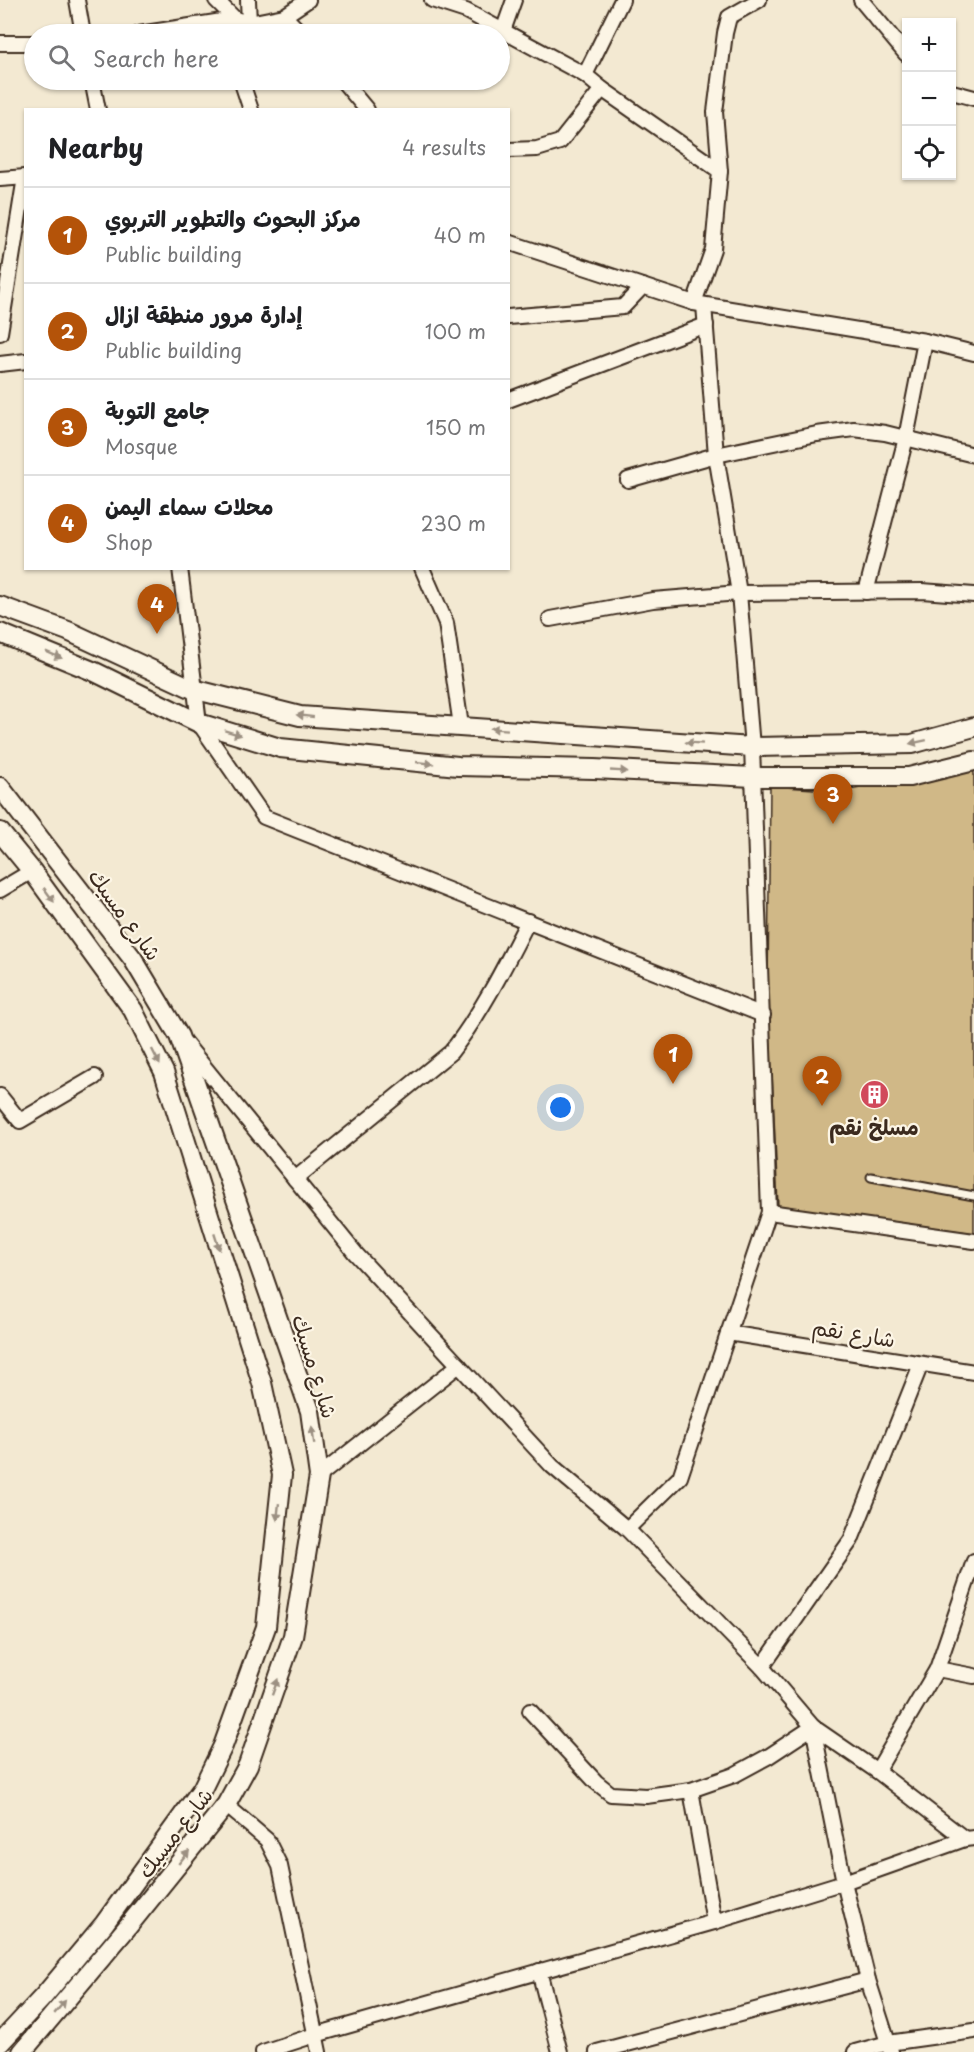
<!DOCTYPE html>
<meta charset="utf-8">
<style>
:root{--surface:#fff;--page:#f2f2f2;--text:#202124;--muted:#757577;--line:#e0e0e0;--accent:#b45309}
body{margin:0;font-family:"Playpen Sans","Playpen Sans Arabic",sans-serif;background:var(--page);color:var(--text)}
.controls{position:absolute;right:18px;top:18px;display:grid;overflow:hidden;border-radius:0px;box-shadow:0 2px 4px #0004}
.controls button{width:54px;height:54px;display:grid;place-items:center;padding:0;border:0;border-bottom:2px solid var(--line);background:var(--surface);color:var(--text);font:30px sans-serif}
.you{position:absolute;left:561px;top:1108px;width:21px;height:21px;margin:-15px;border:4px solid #fff;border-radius:50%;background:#1a73e8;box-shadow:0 0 0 9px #1a73e833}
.badge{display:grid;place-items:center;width:39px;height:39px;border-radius:50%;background:var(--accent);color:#fff;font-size:20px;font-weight:700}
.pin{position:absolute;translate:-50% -50px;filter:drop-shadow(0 2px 3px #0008)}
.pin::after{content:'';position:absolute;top:32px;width:21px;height:18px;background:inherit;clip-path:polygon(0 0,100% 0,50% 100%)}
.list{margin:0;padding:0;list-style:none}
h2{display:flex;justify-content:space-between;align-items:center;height:78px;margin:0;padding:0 24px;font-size:26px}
h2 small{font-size:20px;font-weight:400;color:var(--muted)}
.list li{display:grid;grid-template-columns:39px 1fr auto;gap:18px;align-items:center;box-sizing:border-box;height:96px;padding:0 24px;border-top:2px solid var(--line)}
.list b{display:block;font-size:22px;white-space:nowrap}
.list p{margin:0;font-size:20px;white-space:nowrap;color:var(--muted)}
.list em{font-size:20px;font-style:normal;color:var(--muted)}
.icon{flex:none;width:33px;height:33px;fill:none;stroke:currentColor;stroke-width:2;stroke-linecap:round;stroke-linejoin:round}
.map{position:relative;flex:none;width:974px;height:2052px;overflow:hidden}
.search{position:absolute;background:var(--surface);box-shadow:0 2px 4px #0004;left:24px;top:24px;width:486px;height:66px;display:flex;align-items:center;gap:15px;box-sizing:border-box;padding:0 21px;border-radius:33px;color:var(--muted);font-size:22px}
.panel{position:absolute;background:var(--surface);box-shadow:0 2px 4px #0004;left:24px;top:108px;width:486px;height:462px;border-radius:0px}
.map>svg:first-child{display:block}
.building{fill:#d0b887;stroke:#3b2a1e;stroke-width:1.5}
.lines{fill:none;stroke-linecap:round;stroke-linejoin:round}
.service-casing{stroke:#3b2a1e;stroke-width:11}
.minor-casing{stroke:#3b2a1e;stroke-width:18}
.tertiary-casing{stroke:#3b2a1e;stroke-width:22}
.service{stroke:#fcf5e5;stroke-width:7}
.minor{stroke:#fcf5e5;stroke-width:14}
.tertiary{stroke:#fcf5e5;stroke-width:18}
.oneway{fill:#9c9082}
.labels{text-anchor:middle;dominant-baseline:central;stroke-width:4.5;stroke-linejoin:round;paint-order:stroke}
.street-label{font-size:21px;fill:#3b2a1e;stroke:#fcf5e5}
.poi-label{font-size:21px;font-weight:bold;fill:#3b2a1e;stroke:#fcf5e5}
</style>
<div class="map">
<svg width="974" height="2052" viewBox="0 0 974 2052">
<rect width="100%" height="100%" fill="#f3e9d2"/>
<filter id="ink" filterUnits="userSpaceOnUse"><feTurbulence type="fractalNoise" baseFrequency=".0167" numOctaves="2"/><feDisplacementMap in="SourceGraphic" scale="12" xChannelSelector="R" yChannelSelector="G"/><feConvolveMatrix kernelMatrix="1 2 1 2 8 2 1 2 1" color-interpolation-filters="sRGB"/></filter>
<g filter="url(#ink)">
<!-- building -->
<polygon class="building" points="974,769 974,1233 778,1206 768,984 770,786 843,791"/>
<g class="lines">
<defs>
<polyline id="service" points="871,1177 974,1196"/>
<g id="minor">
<polyline points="77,0 83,34"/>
<polyline points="216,0 235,19 236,34"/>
<polyline points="248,0 249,23"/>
<polyline points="432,0 466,11 585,75 602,89 720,171"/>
<polyline points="861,0 906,54"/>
<polyline points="284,16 308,0"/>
<polyline points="503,31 514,0"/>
<polyline points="139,34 235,19 249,23 284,16 302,34"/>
<polyline points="0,43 34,43"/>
<polyline points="585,75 622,0"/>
<polyline points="92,80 98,110"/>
<polyline points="241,80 251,110"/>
<polyline points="342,80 367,110"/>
<polyline points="952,92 974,98"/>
<polyline points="508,150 537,149 560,142 602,89"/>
<polyline points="0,179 26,177"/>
<polyline points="508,242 694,303 925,341 974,353"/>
<polyline points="694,303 713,249 720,171 715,112 725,33 729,17 759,0"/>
<polyline points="508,317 623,307 643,286"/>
<polyline points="0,333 25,177"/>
<polyline points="0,364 26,361"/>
<polyline points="508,400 706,325"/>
<polyline points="628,480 716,455 817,434 854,429 885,433 974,455"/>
<polyline points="180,568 199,723 264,817 763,1015"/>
<polyline points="422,568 446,623 461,726"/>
<polyline points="866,592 906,438 925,341"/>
<polyline points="550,619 653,600 739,593 922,591 974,595"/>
<polyline points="0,890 32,871"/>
<polyline points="184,1042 356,1254 552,1466 627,1529 762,1667 813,1727 844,1882 868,1980 891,2052"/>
<polyline points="0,1096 20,1121 95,1077"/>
<path d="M295,1179L451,1052C482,1012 505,966 528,921"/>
<polyline points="769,1212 974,1241"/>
<polyline points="728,1333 974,1372"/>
<polyline points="319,1476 459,1365"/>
<polyline points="627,1529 680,1477 769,1212 752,747 739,593 716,455 704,305"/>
<polyline points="762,1667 851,1540 921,1364"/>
<polyline points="937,1669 974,1676"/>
<polyline points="530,1711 596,1782 611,1794 646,1796 691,1790 734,1775 769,1756 813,1727 877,1771 965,1839"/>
<polyline points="877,1771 937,1669 974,1561"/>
<polyline points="691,1790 714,1922"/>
<polyline points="226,1805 267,1840 280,1866 319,2052"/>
<polyline points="539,1971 560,2052"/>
<polyline points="263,2052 315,2035 714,1922 844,1882 965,1839 974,1838"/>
<polyline points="597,2052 868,1980"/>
<polyline points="855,2052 888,2043 974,2031"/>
</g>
<g id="tertiary">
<polyline points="0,606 68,631 193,689 300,716 752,747 912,744 974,727"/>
<polyline points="0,633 95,672 199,723 280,748 458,766 594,769 753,777 909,777 974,761"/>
<polyline points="0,787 133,959 179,1036 310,1411 319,1476 293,1636 248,1765 226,1805 125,1930 22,2052"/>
<polyline points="0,832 32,871 133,1010 164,1072 262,1383 282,1475 266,1627 223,1746 202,1789 104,1924 43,1997 0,2043"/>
</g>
</defs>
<!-- service casing -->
<use href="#service" class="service-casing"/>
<!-- minor casing -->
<use href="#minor" class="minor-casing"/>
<!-- tertiary casing -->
<use href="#tertiary" class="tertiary-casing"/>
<!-- service -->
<use href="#service" class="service"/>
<!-- minor -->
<use href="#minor" class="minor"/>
<!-- tertiary -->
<use href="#tertiary" class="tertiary"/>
</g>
<!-- one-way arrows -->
<defs><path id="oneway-solid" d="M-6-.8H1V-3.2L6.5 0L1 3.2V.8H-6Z" transform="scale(1.5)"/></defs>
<g class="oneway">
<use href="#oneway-solid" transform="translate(54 655) rotate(23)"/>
<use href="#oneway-solid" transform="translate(305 716) rotate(-173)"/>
<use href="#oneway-solid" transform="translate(499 729) rotate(-176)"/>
<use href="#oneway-solid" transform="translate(233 733) rotate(17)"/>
<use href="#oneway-solid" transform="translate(918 742) rotate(168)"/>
<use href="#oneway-solid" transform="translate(694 743) rotate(-176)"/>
<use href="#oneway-solid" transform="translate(425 763) rotate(6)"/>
<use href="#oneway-solid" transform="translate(619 771) rotate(3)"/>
<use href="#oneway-solid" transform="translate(49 895) rotate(54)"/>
<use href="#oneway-solid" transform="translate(156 1057) rotate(63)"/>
<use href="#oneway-solid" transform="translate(217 1242) rotate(72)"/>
<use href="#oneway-solid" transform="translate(313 1435) rotate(-98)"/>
<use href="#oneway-solid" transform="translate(278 1512) rotate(96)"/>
<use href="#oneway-solid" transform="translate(275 1687) rotate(-70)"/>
<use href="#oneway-solid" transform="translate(184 1857) rotate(-51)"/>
<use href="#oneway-solid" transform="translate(60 2007) rotate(-50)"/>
</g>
</g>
<!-- icons -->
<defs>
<symbol id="building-disc" viewBox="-11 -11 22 22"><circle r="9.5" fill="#d1495b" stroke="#fcf5e5"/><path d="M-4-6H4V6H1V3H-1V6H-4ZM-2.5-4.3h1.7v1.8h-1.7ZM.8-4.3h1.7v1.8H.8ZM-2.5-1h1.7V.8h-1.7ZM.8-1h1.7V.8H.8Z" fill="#fff"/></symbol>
</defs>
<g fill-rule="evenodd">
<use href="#building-disc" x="858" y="1078" width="33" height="33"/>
</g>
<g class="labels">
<!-- street labels -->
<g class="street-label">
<text transform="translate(126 914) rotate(54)">شارع مسيك</text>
<text transform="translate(854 1332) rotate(9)">شارع نقم</text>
<text transform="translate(316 1366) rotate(73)">شارع مسيك</text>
<text transform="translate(174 1832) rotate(-52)">شارع مسيك</text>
</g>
<!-- poi labels -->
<g class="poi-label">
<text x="874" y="1126">مسلخ نقم</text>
</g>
</g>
</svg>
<div class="controls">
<button>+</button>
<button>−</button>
<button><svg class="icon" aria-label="locate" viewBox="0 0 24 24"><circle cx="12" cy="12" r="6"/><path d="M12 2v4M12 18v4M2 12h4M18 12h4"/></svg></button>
</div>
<div class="you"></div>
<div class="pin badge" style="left:673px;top:1084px">1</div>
<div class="pin badge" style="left:822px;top:1106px">2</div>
<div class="pin badge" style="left:833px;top:824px">3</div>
<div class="pin badge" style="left:157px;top:634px">4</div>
<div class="search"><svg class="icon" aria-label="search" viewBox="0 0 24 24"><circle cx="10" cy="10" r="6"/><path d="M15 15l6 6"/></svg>Search here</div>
<section class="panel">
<h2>Nearby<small>4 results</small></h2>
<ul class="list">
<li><span class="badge">1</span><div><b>مركز البحوث والتطوير التربوي</b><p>Public building</p></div><em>40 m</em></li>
<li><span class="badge">2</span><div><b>إدارة مرور منطقة ازال</b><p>Public building</p></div><em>100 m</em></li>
<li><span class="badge">3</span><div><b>جامع التوبة</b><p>Mosque</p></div><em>150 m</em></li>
<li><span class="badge">4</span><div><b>محلات سماء اليمن</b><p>Shop</p></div><em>230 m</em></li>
</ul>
</section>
</div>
